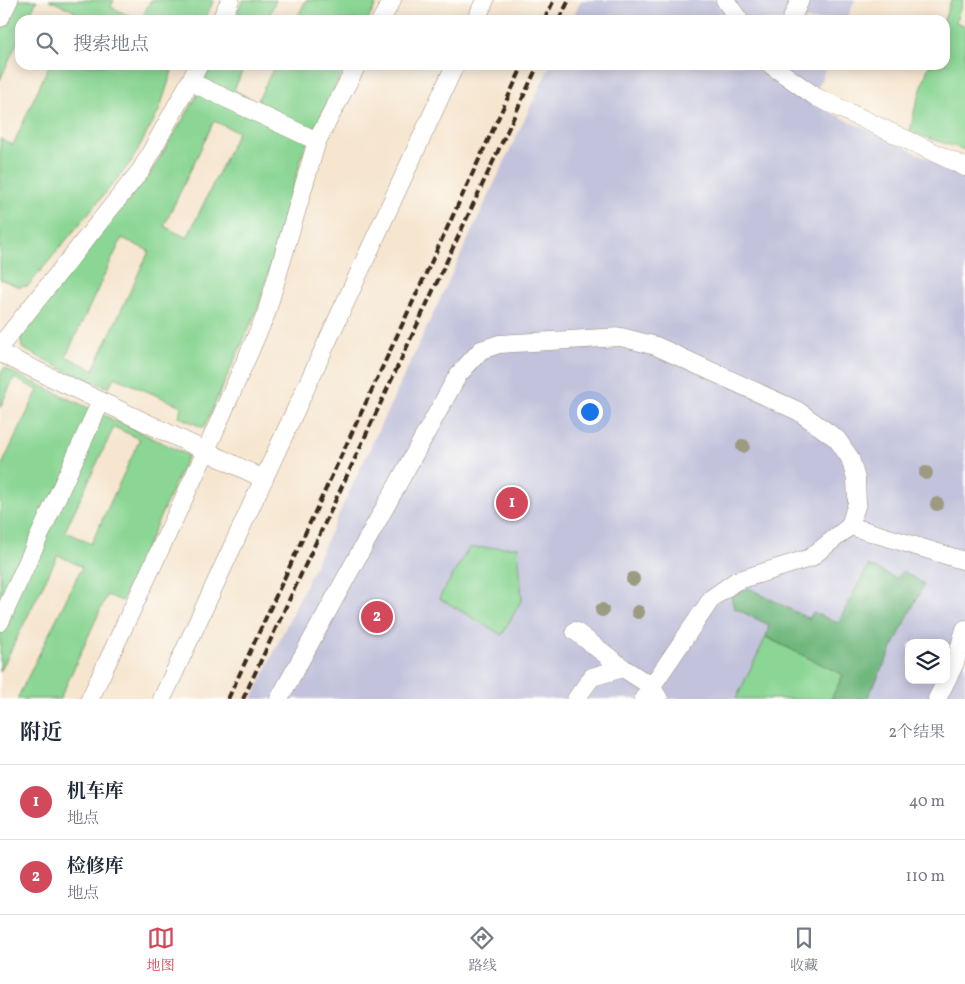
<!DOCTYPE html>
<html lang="zh">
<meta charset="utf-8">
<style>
:root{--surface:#fff;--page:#f6f6f7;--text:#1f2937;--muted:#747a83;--line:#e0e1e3;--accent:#d1495b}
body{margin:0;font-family:Vollkorn,"Noto Serif SC",serif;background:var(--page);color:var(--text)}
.controls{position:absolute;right:15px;bottom:15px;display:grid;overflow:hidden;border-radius:10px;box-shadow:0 2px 12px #0003}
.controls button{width:45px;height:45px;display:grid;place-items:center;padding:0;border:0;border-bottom:1px solid var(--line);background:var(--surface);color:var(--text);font:25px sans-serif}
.you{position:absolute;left:589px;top:411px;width:18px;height:18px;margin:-12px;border:4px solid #fff;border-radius:50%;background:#1a73e8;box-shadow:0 0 0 8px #1a73e833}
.badge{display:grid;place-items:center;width:32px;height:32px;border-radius:50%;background:var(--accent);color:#fff;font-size:16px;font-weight:700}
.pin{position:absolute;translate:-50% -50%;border:2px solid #fff;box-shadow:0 1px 5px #0006}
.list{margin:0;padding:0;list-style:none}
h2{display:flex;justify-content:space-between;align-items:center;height:65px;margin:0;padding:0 20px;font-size:21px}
h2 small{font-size:16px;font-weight:400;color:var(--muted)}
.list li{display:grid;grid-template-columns:32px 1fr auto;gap:15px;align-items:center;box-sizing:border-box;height:75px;padding:0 20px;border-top:1px solid var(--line)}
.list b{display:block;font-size:19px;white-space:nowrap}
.list p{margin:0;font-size:16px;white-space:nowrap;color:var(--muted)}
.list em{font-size:16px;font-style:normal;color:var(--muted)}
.icon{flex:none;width:28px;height:28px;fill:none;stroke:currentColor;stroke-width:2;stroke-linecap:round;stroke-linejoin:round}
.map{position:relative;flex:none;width:965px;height:699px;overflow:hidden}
.search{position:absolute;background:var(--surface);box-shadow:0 2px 12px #0003;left:15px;right:15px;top:15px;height:55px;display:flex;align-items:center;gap:12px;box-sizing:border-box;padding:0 18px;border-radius:15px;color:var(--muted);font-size:19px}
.sheet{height:215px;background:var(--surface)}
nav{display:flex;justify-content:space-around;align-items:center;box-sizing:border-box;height:70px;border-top:1px solid var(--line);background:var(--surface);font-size:14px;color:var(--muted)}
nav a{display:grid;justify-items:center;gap:2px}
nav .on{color:var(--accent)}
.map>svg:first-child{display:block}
.industrial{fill:#c2c2dc;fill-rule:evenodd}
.green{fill:#8bd694;stroke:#638059;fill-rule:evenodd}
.forest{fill:#70b77e;stroke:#56704e}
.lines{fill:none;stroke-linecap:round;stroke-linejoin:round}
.minor-casing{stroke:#988877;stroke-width:19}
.minor{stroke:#fff;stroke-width:18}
.rail{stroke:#3b2a1e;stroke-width:4;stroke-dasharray:8 4;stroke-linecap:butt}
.tree{fill:#9c9b81}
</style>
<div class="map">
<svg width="965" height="699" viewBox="0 0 965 699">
<rect width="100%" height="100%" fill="#fdfcf7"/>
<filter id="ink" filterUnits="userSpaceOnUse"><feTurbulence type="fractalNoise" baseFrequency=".02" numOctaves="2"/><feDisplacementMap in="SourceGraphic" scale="10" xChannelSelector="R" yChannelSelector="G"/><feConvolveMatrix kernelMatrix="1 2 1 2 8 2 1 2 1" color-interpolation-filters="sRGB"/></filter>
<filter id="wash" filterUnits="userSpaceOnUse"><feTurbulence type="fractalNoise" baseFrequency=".0096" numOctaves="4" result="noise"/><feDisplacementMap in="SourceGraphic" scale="20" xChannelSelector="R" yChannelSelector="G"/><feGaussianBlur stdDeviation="1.12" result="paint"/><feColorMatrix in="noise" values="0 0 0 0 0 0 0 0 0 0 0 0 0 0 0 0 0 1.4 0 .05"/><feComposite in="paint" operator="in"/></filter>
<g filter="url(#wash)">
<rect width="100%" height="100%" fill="#f6e6d0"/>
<!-- industrial -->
<g class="industrial">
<polygon points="581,0 855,0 846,20 572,20"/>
<path d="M550,65H827L811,103L965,176V699H252ZM909,643H946V680H909Z"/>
</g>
<!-- green -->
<g class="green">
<polygon points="0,0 37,0 27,20 20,20 20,36 0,80"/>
<polygon points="49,0 114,0 111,7 138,20 70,20 74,11"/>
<polygon points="151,0 214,0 204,20 141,20"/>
<polygon points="243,0 276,0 267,20 233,20"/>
<polygon points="306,0 378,0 368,20 296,20"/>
<polygon points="951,0 963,0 956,22 965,26 965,150 910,132 915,108 929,65 945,65 944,20"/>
<polygon points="49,65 174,65 159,111 131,162 28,286 19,287 0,279 0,139 13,145"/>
<path d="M212,65H245L234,90L257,102L275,65H346L304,150L258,308L204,428L179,417L181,406L114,377L109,388L62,369L22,348L20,334L41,304L149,175L193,103ZM214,121L238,132L187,238L164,226ZM122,238L149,251L93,370L66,356Z"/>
<path d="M4,368L188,455L122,601L107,595L60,699H17L82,567L58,555L0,672V469L38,390L14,378L0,408V376ZM114,427L140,439L91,544L65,531Z"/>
<polygon points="518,547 522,599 502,635 439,598 469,548"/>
<polygon points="766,637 843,675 831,699 736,699"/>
</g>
<!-- forest -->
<polygon class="forest" points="868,565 896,578 903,571 924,584 867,699 831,699 843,675 766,637 769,625 734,608 731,597 749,588 809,619 813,612 838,623"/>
</g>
<g filter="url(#ink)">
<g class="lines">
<defs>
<g id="minor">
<polyline points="725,0 739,20"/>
<polyline points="0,18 9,0"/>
<polyline points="221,20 230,0"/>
<polyline points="381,20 392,0"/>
<polyline points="476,20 485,0"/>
<polyline points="791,20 800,0"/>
<polyline points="771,65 816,97 965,167"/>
<polyline points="191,82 317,141"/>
<polyline points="0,346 141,170 199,65"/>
<polyline points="0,353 264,479"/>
<polyline points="0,622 101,401"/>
<polyline points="575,631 623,668 651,686 659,699"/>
<polyline points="90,699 206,451 266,314 317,141 357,65"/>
<polyline points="162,699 455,65"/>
<polyline points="279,699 458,375 481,350 499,344 621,337 656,346 798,411 837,439 850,458 856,479 857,503 850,526"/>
<polyline points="576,699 592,677 623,668"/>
<polyline points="643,699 712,598 736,581 810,558 850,526 965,561"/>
<polyline points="937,699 955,663 965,629"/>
</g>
</defs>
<!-- minor casing -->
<use href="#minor" class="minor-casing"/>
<!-- minor -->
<use href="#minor" class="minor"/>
<!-- rail -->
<g class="rail">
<polyline points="544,20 554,0"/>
<polyline points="559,20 569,0"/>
<polyline points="228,699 523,65"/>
<polyline points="243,699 538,65"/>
</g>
</g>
<!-- trees -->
<g class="tree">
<circle cx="743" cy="446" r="7"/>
<circle cx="926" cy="473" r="7"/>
<circle cx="937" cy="504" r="7"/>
<circle cx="633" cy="579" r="7"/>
<circle cx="602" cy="610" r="7"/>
<circle cx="638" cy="612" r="7"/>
</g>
</g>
</svg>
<div class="controls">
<button><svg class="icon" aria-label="layers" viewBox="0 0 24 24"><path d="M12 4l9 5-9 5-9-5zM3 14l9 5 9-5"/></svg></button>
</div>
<div class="you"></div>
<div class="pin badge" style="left:512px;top:503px">1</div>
<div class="pin badge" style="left:377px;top:617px">2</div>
<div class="search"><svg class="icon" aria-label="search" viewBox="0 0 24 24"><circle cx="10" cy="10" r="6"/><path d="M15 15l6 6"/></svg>搜索地点</div>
</div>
<section class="sheet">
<h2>附近<small>2个结果</small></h2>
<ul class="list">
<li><span class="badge">1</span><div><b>机车库</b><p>地点</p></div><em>40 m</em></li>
<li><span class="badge">2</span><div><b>检修库</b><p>地点</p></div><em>110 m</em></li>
</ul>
</section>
<nav>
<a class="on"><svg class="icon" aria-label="map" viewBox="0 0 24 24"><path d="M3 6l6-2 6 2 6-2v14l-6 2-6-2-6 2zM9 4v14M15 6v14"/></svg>地图</a>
<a><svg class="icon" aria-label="directions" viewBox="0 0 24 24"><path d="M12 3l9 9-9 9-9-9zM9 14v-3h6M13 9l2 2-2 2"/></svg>路线</a>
<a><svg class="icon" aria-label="saved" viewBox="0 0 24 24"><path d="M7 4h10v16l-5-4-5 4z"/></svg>收藏</a>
</nav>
